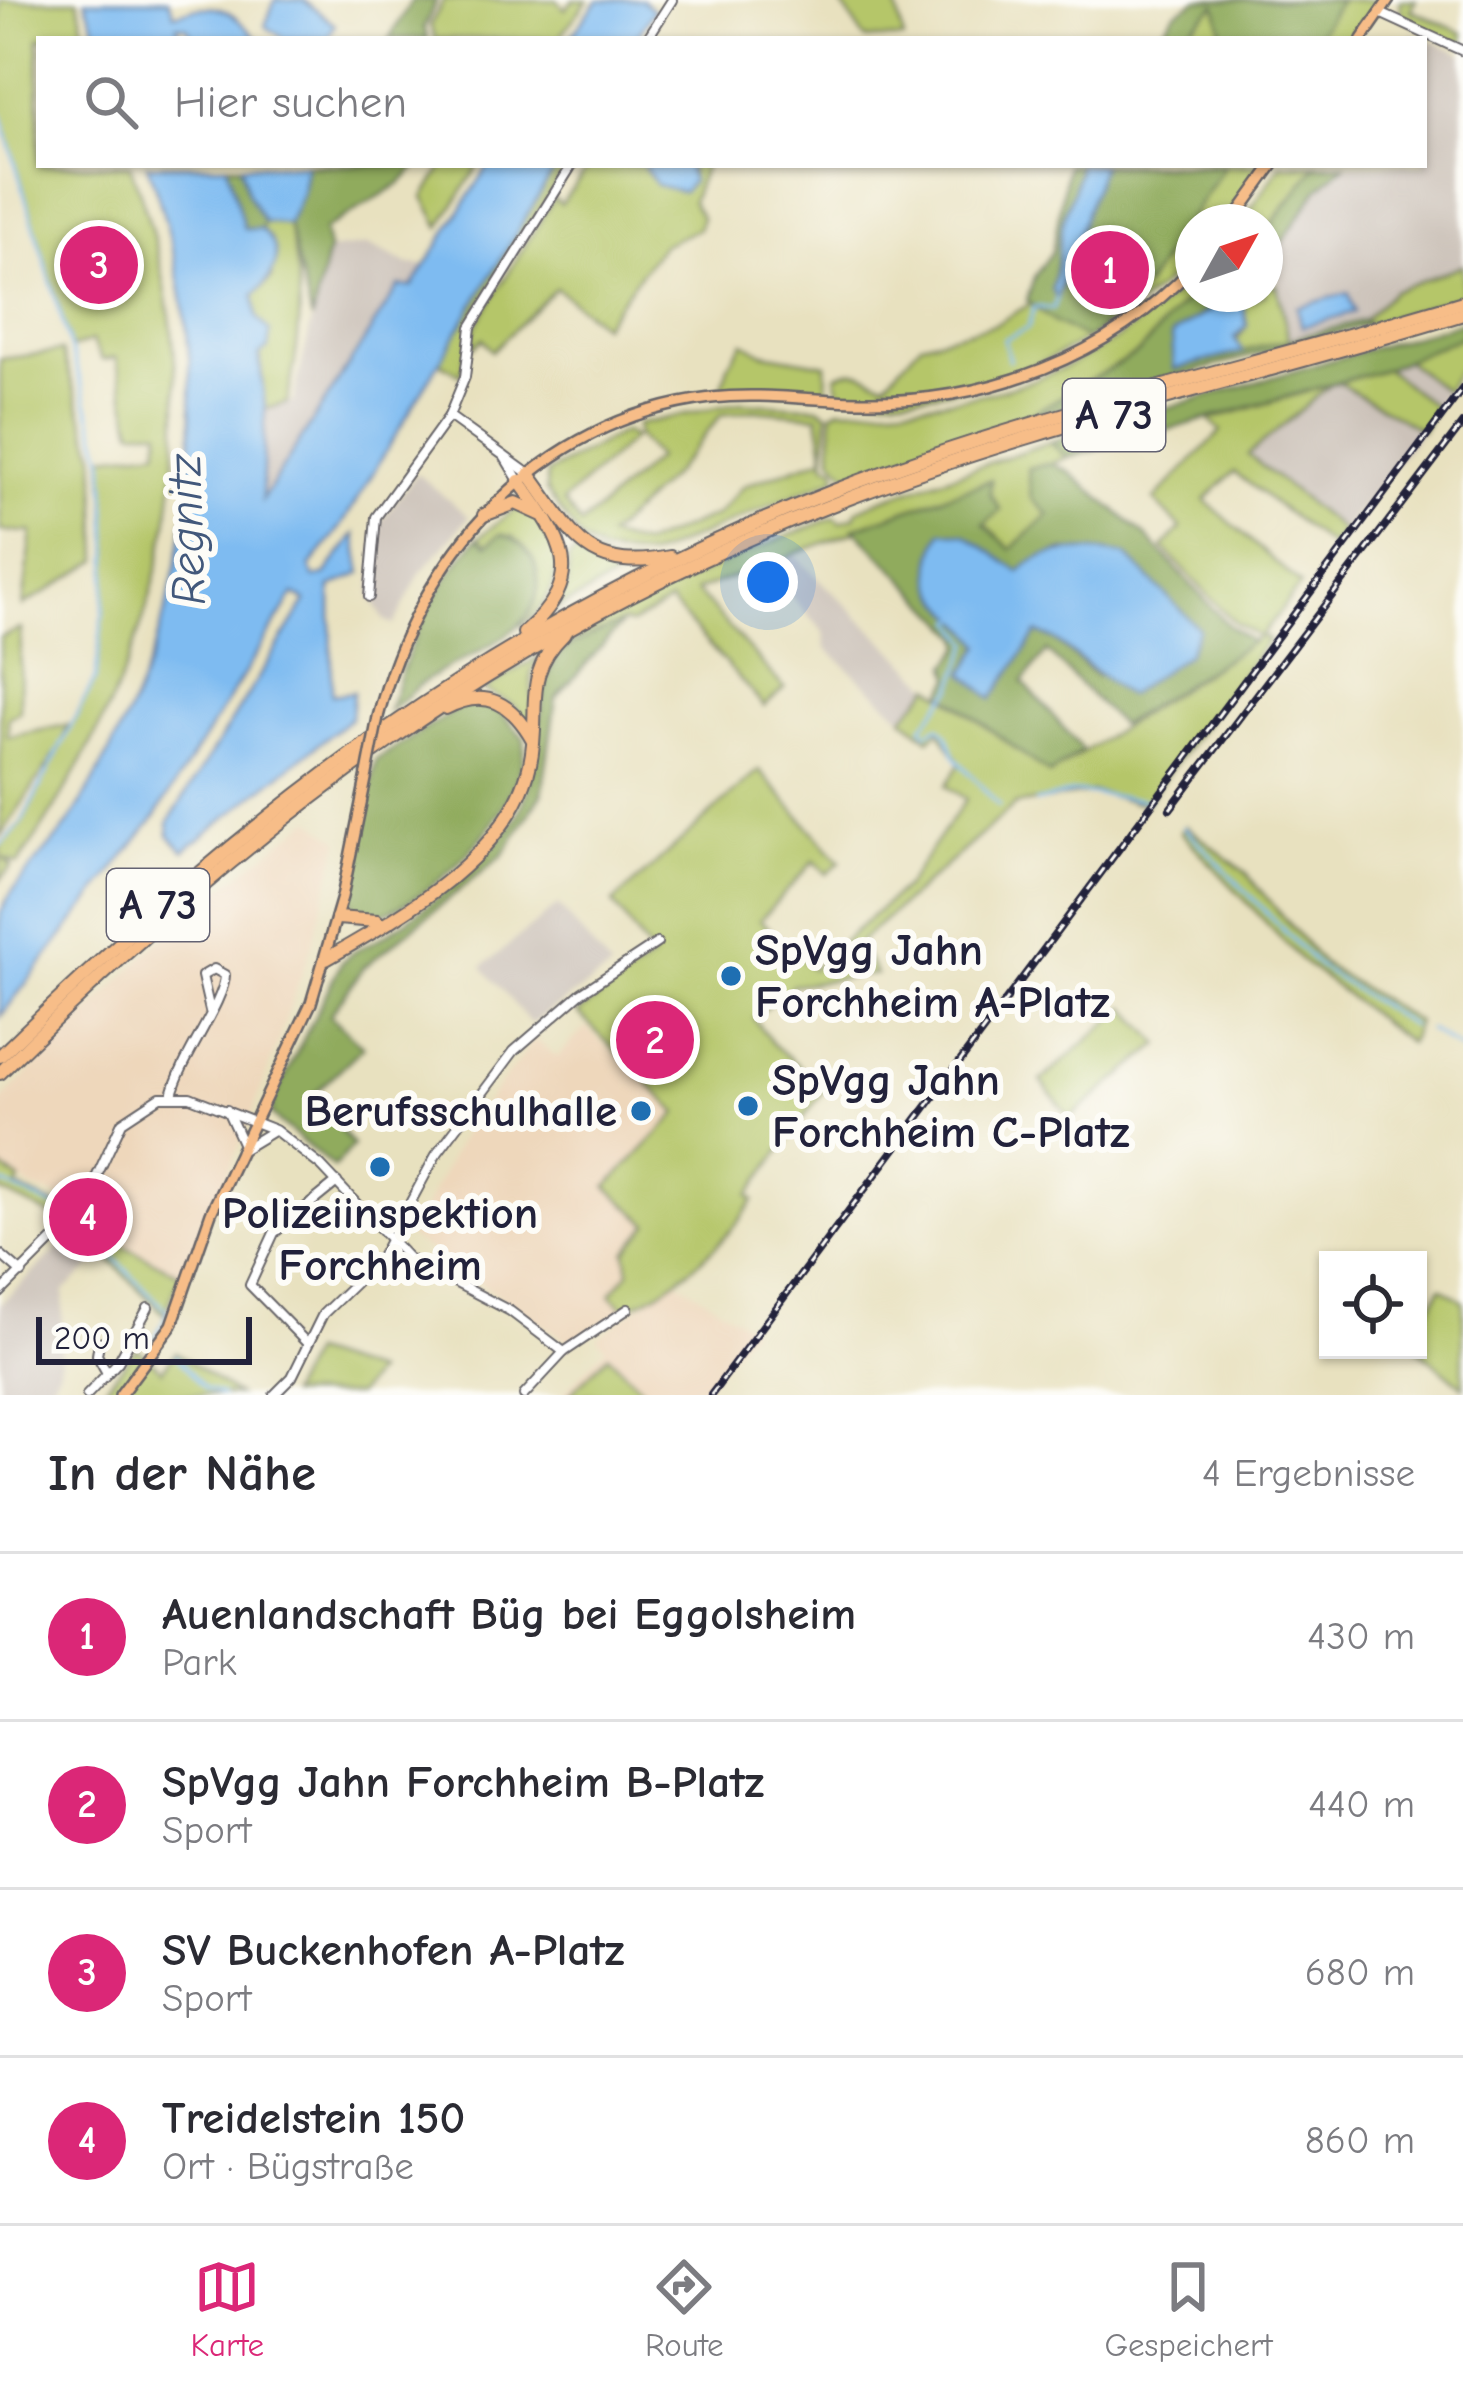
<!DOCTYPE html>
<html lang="de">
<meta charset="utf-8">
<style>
:root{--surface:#fff;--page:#f7f7f7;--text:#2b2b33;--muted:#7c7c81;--line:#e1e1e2;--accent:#db2777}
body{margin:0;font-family:"Comic Neue",sans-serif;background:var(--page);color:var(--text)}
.controls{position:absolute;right:36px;bottom:36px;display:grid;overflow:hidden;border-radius:0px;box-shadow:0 3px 9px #0004}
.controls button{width:108px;height:108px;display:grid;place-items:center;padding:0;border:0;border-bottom:3px solid var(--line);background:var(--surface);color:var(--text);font:60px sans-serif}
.compass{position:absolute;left:1175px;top:204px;width:108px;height:108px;border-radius:50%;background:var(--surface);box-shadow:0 3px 9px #0004;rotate:50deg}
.scale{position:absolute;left:36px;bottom:30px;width:216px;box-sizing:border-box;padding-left:12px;border:6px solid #22223b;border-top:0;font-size:33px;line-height:42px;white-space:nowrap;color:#22223b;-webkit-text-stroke:9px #fdfcf7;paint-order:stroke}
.you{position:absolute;left:768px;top:582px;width:42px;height:42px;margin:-30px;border:9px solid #fff;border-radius:50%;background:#1a73e8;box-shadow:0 0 0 18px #1a73e833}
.badge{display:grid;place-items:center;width:78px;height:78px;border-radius:50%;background:var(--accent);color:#fff;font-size:39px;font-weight:700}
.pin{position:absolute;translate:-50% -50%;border:6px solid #fff;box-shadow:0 3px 12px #0006}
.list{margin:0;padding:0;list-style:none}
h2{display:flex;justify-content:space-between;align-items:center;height:156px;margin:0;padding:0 48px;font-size:51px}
h2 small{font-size:39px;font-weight:400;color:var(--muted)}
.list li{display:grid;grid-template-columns:78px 1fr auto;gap:36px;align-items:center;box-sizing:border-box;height:168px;padding:0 48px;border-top:3px solid var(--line)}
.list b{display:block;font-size:45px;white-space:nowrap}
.list p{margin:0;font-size:39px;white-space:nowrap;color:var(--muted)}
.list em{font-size:39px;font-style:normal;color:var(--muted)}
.icon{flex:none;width:66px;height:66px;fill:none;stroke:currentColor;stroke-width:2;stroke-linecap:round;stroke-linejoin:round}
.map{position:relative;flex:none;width:1463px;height:1395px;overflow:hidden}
.search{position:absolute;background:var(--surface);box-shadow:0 3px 9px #0004;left:36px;right:36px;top:36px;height:132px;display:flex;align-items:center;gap:30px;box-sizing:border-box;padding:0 42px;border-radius:0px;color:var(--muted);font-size:45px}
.sheet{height:828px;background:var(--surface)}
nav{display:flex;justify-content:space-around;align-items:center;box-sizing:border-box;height:168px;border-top:3px solid var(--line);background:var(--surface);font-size:33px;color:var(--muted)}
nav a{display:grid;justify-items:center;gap:6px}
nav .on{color:var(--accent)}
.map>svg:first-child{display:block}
.built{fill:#eed7bb}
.industrial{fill:#ccc2b9}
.green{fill:#b5c669;stroke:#6c7452;stroke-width:3;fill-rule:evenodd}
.forest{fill:#90ab5d;stroke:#59664c;stroke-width:3;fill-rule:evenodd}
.water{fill:#7ebbf1;stroke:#506e96;stroke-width:3}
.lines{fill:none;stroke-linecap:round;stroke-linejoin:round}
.stream{stroke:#7ebbf1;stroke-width:3}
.minor-casing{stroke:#676569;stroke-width:12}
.major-casing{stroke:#676569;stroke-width:14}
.highway-casing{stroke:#676569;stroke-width:16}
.minor{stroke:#fff;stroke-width:8}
.major{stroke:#f7bd88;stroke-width:9}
.highway{stroke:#f7bd88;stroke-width:12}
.rail-casing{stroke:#22223b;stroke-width:8}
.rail{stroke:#fdfcf7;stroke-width:3;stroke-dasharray:9;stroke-linecap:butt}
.major-bridge-casing{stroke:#676569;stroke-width:14;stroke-linecap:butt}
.major-bridge{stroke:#f7bd88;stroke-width:9}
.poi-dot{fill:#1f6fb2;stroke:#fdfcf7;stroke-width:4.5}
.labels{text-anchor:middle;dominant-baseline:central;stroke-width:12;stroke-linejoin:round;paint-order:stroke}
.shield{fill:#fdfcf7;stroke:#646373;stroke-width:3}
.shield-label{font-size:42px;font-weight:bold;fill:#22223b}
.poi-label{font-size:45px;font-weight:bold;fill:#22223b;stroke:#fdfcf7;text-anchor:start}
.water-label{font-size:48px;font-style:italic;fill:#42587b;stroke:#fdfcf7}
</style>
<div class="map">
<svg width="1463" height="1395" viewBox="0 0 1463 1395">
<rect width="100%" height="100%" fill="#fdfcf7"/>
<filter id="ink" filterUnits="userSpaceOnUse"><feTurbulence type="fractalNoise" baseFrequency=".00833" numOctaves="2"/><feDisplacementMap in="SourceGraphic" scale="24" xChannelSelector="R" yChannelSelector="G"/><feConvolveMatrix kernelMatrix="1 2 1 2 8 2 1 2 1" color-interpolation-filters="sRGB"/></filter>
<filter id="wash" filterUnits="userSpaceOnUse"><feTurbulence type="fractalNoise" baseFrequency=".004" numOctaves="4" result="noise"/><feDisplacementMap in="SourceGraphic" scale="48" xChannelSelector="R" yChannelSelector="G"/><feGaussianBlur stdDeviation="2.7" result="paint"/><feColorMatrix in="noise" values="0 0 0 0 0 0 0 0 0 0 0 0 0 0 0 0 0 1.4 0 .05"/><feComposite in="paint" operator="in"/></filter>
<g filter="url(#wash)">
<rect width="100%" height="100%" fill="#e8e1bf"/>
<!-- built -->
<g class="built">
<polygon points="311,819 340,840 313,941 248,1126 182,1275 125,1245 91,1210 31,1187 0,1167 0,1102 176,924"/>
<polygon points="586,1027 678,1113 607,1186 649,1224 626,1252 629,1272 610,1294 625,1308 570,1342 409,1237 464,1131 535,1039 557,1057"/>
<polygon points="676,1280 751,1328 699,1395 562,1395 606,1348 597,1338"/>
</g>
<!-- industrial -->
<g class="industrial">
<polygon points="1412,33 1463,54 1463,265 1378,304 1364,320 1289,340 1276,275 1265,279 1265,267 1318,189 1345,165 1424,165 1424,39 1409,39"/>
<polygon points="368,245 409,265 425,265 412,287 399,287 353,354 267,500 262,500 265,409 293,402 328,250"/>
<polygon points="1405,360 1445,391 1435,407 1386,369"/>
<polygon points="1335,380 1422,431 1343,531 1248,456"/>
<polygon points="417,473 469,517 420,573 394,625 384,620 371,597 374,531"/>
<polygon points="791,552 931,686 903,718 826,648 824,632 767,570 770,563"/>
<polygon points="558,905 611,969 531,1024 482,967"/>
<polygon points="74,1234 97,1261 64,1291 59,1369 45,1395 0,1395 0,1304"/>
</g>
<!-- green -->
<g class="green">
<path d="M0,0H78L86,39H39V165H130C226,417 168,649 18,864L2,857L12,866L0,880V845L21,824L61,746L0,836V637L21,629L20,711L8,718V737L67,725L63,741L96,677L109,552L103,456L158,450L160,430H133L116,358L102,360L92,341L71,348L0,112Z"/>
<polygon points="444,0 557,0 565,9 573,0 588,0 558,39 435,39 430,25"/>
<polygon points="839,0 895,0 904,39 865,39"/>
<polygon points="1205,0 1382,0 1354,39 1166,39"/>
<polygon points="1399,0 1416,0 1410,10 1463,33 1463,46 1402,18"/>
<polygon points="444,165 479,165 440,227 424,197"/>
<polygon points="558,165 567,165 475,313 461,375 437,361"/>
<polygon points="590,165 643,165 657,185 691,172 686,165 705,165 692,201 702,218 698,229 662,245 602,325 556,288 492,351 483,339 472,348 475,327 554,198 561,204"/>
<path d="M1073,165H1264L1224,222H1193V257C1101,348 973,412 840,393L836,376C859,363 865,378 886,382L921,343L996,324L1030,304L1045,278Z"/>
<polygon points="1281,165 1316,165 1265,233 1265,222 1242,222"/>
<path d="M264,222L288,224C305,294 302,333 287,403L265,409L254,295L272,278L271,239L261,229Z"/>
<polygon points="1463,265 1463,295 1366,325 1364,320 1393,291"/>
<path d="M1193,277V292L1139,352L1026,417L848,475L832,458V413L839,408C986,406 1083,382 1193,277Z"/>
<polygon points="1277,285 1289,340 1243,352 1234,344 1247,326 1243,304 1265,294 1265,287"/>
<polygon points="1463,336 1463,364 1445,391 1405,360"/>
<polygon points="743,342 763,353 826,364 827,391 721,390 728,366"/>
<polygon points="62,351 95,455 99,560 23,606 32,532 0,531 0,359"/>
<path d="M1386,369L1435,407L1422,431L1335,381L1248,455L1343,531L1330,546L1234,472L1205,500L1301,585L1261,636L1268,640L1145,804L1093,792L1015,805L858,943L876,974L793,985L753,1018L773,1044L825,1088L749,1195L754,1200C728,1240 671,1293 625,1308L610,1295L629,1272L626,1252L649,1224L607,1187L678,1113L578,1013L653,958L613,903L759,770L840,862L827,874L814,861L760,920L812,969L905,887L966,799L946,786L960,763L939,730L929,739L903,718L931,686L1050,774L1259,637L1234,622L1163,548L1181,528L1154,500L1221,431L1209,420Z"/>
<path d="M741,402L818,407L828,413L825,463L835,467L837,477L649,557L603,553L582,541L546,491L547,473L623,432L634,437L563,502L581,525L657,458L638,437L636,425ZM753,410L818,416L825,457L743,486L717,515L643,545L608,537L676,471L721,415Z"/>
<path d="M1050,442L1067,458L1051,463L1049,515L1011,550L984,523L990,480L696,591L784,688L764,706L670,602L631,624L623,622L548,672L541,700C540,687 539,675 546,664C568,625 786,536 835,517L840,522L855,517L857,510L880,500Z"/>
<path d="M516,508C578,524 564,599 520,627C544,587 544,571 512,536L487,545L478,538Z"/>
<polygon points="580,548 611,564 637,566 556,610 568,584 568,559"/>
<polygon points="539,656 531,674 534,726 530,727 515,706 484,690"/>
<polygon points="1186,826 1244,871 1323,964 1417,1022 1409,1043 1303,962 1181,832"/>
<polygon points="1126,1007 1160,1044 1070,1118 1041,1081"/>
<polygon points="0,1167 20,1180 17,1187 68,1212 60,1220 0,1191"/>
<polygon points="89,1211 124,1246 181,1275 164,1314 77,1227"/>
<polygon points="1441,1287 1463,1301 1463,1387 1418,1349 1418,1330"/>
<polygon points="137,1348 162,1370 176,1352 237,1395 99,1395"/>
<polygon points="311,1353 375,1373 357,1395 288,1395"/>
<polygon points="608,1355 649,1395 569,1395"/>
</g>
<!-- forest -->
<g class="forest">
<polygon points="412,0 437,0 424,27 428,39 389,39"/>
<polygon points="1197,0 1340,0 1315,39 1211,39 1222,29 1216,5 1179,39 1156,39 1175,13"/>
<polygon points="227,165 241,165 247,193 264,222 261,229 244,229"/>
<polygon points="306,165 419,165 401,183 324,230 328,250 312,320 288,224 302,193"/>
<path d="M1067,165H1079C1077,189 1068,200 1063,221C1058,243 1059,266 1052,288L1065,281C1066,263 1093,183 1102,165H1225L1146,285L1088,339L1055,323L1027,301L1034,277L1053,250Z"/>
<polygon points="1316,165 1345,165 1318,189 1265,267 1265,233"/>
<polygon points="1193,292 1255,294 1243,304 1235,295 1227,297 1172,335 1175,369 1364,320 1366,325 1026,417 1139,352"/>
<polygon points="1463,322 1463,336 1386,369 1067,458 1050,442"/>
<path d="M1051,463L1067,470L1146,536L1228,625L1252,642L1120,725L1047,651L1023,682L1083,750L1049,774L943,693L951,678L948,665L962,646L961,637L854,528L991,480L990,494L1001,510L984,524L1011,549L1049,515L1031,498L1028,468ZM1064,550L1088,555L1107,551L1096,676L1054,639L1037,633L992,698L965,673L982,645L1011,570L1021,573L1027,564Z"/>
<path d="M500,534C514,536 529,549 534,562C559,630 467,652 425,681C412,690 401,702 389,711C408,644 431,591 477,538L487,545Z"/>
<path d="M623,622L556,698L542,794L503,855L364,967L330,1015L363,1047L312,1096L353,1145L334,1168L272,1116V1103L341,963C354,948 371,944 387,934C432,904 480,868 512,824C549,772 529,679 565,650C580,638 605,631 623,622Z"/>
<path d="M492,703L524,738C531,804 423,919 358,917L351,897L376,760L465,704Z"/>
</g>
<!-- water -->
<g class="water">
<path d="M85,0H169L174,14C217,1 227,6 257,39H193L187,27L177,25L181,39H99Z"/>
<polygon points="275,0 303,0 335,25 327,39 285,39 265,26"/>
<polygon points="598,0 642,0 654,10 635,39 569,39"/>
<path d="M147,165H227L244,229H261C287,253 276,274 254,295L257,318L270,332L268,348L259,355L265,409L262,500L399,286L412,287L489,165H557L342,525L310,567L314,577L325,575L355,534L362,573L331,587L332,695L353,692L351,718L184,851L169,835L168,823L306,601L294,594L155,817L0,1017C0,985 0,947 0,916C5,891 54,846 70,821C88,794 104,763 119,733C205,561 215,344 147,165Z"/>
<polygon points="241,165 306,165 302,193 288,224 264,222 247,193"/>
<polygon points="643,165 686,165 692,181 683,192 657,185"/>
<path d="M1079,165H1102L1057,298L1052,289C1059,266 1058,243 1063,221C1068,201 1077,189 1079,165Z"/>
<polygon points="1348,293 1354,312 1302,327 1297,307"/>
<polygon points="1235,294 1243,304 1247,326 1234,338 1243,352 1174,369 1172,335"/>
<path d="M942,531L965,534L1020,572C1040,546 1097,549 1126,555L1199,629L1187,654L1127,696L1054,639L1037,633L992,699L964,673L982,645C945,599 914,590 942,531Z"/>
</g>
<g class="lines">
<!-- stream -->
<g class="stream">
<polyline points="0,112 104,460 109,552 96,677 21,824 0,845"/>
<polyline points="1009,360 1004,339 1028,328 1034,307 1053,309 1057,298"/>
<polyline points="959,617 955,621 970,643 953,688 922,727 927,733 938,726 947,734 955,757 999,806"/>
<polyline points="1036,802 1075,792 1149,800"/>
<polyline points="1184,827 1319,967 1412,1026"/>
<polyline points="1429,1030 1463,1051"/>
<polyline points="0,1182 71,1215"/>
<polyline points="80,1223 168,1312 154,1340"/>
<polyline points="176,1356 205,1389 222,1395"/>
</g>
</g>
</g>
<g filter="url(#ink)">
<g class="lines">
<defs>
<g id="minor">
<polyline points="1380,13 1463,51"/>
<polyline points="647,39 672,0"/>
<polyline points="504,456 519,481"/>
<polyline points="529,474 449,416 465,377 471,327 572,165"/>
<polyline points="369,597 376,517 449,416"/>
<path d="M172,1095C181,1058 225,1001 225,975L214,969L202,976L210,1011"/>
<polyline points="227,1110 243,1145"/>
<polyline points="240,1151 273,1131"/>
<polyline points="0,1254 22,1273"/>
<polyline points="0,1293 79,1214 122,1122 160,1097 190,1097 275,1130 321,1166 408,1258 510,1311 564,1352"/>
<polyline points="99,1342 97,1355 107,1373"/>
<polyline points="306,1342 250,1285 274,1233 337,1182"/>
<polyline points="87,1395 118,1362 148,1308"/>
<polyline points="274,1395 292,1377 323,1314 380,1259 436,1155 514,1051 581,993 657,943"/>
<polyline points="524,1395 564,1352 628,1309"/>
</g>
<g id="major">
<polyline points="1362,39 1389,0"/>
<polyline points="1232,222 1273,165"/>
<path d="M378,717C419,555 538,419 711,398C763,392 814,401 866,401C988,402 1108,358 1193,267"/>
<polyline points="120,1395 172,1325 211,1213 311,1003 342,897 367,774"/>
</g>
<g id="highway">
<path d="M529,474C574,534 583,573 670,557"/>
<path d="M519,481C563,541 589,576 524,633"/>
<polyline points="484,515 516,503 540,514"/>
<path d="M446,708C486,687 512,703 533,740"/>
<polyline points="337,918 377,921"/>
<path d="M326,959C401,916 510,856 530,764C542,710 520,677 564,634"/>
<path d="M0,1056C257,805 499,621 836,490C1039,412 1255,365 1463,302"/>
<path d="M0,1073C257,820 499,633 839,502C1041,423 1256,378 1463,314"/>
</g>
</defs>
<!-- minor casing -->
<use href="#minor" class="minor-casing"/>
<!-- major casing -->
<use href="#major" class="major-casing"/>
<!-- highway casing -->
<use href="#highway" class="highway-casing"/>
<!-- minor -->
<use href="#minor" class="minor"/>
<!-- major -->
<use href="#major" class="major"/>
<!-- highway -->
<use href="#highway" class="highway"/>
<defs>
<g id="rail">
<polyline points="1170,809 1463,423"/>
<polyline points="711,1395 1463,388"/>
</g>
</defs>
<!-- rail casing -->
<use href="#rail" class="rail-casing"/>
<!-- rail -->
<use href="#rail" class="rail"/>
<defs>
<polyline id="major-bridge" points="367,774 378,717"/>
</defs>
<!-- major-bridge casing -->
<use href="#major-bridge" class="major-bridge-casing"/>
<!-- major-bridge -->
<use href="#major-bridge" class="major-bridge"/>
</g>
</g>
<!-- markers -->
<g class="poi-dot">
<circle cx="731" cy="976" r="12"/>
<circle cx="748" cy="1106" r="12"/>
<circle cx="641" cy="1111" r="12"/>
<circle cx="380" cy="1167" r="12"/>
</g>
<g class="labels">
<!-- shield labels -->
<g class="shield">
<rect x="1063" y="379" width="102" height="72" rx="9"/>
<rect x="107" y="869" width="102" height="72" rx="9"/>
</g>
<g class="shield-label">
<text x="1114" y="415">A 73</text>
<text x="158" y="905">A 73</text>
</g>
<!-- poi labels -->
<g class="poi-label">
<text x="755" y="950">SpVgg Jahn<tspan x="755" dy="52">Forchheim A-Platz</tspan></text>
<text x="772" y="1080">SpVgg Jahn<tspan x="772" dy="52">Forchheim C-Platz</tspan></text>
<text x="617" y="1111" text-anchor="end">Berufsschulhalle</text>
<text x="380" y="1213" text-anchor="middle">Polizeiinspektion<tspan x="380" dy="52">Forchheim</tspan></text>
</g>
<!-- water labels -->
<g class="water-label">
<text transform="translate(187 530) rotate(-92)">Regnitz</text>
</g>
</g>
</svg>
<div class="controls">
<button><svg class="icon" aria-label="locate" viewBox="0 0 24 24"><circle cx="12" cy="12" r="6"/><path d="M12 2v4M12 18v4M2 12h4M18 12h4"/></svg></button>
</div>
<svg class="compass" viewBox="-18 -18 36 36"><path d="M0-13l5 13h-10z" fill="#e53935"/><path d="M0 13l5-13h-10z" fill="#7c7c81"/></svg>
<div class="scale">200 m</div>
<div class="you"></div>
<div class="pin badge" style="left:1110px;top:270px">1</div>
<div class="pin badge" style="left:655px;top:1040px">2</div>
<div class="pin badge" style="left:99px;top:265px">3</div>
<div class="pin badge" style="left:88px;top:1217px">4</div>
<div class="search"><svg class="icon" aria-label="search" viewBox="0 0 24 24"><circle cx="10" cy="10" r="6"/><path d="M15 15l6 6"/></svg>Hier suchen</div>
</div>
<section class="sheet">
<h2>In der Nähe<small>4 Ergebnisse</small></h2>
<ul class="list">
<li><span class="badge">1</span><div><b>Auenlandschaft Büg bei Eggolsheim</b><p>Park</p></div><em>430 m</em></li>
<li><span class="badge">2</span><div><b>SpVgg Jahn Forchheim B-Platz</b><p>Sport</p></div><em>440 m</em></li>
<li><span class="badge">3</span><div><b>SV Buckenhofen A-Platz</b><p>Sport</p></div><em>680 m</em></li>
<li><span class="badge">4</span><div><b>Treidelstein 150</b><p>Ort · Bügstraße</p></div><em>860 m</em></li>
</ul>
</section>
<nav>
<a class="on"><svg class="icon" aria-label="map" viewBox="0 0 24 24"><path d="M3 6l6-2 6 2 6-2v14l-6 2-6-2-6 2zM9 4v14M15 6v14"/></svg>Karte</a>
<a><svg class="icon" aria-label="directions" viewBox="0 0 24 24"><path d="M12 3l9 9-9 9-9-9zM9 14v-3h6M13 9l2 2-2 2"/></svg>Route</a>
<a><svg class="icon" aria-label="saved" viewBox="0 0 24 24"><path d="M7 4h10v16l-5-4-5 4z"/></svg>Gespeichert</a>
</nav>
